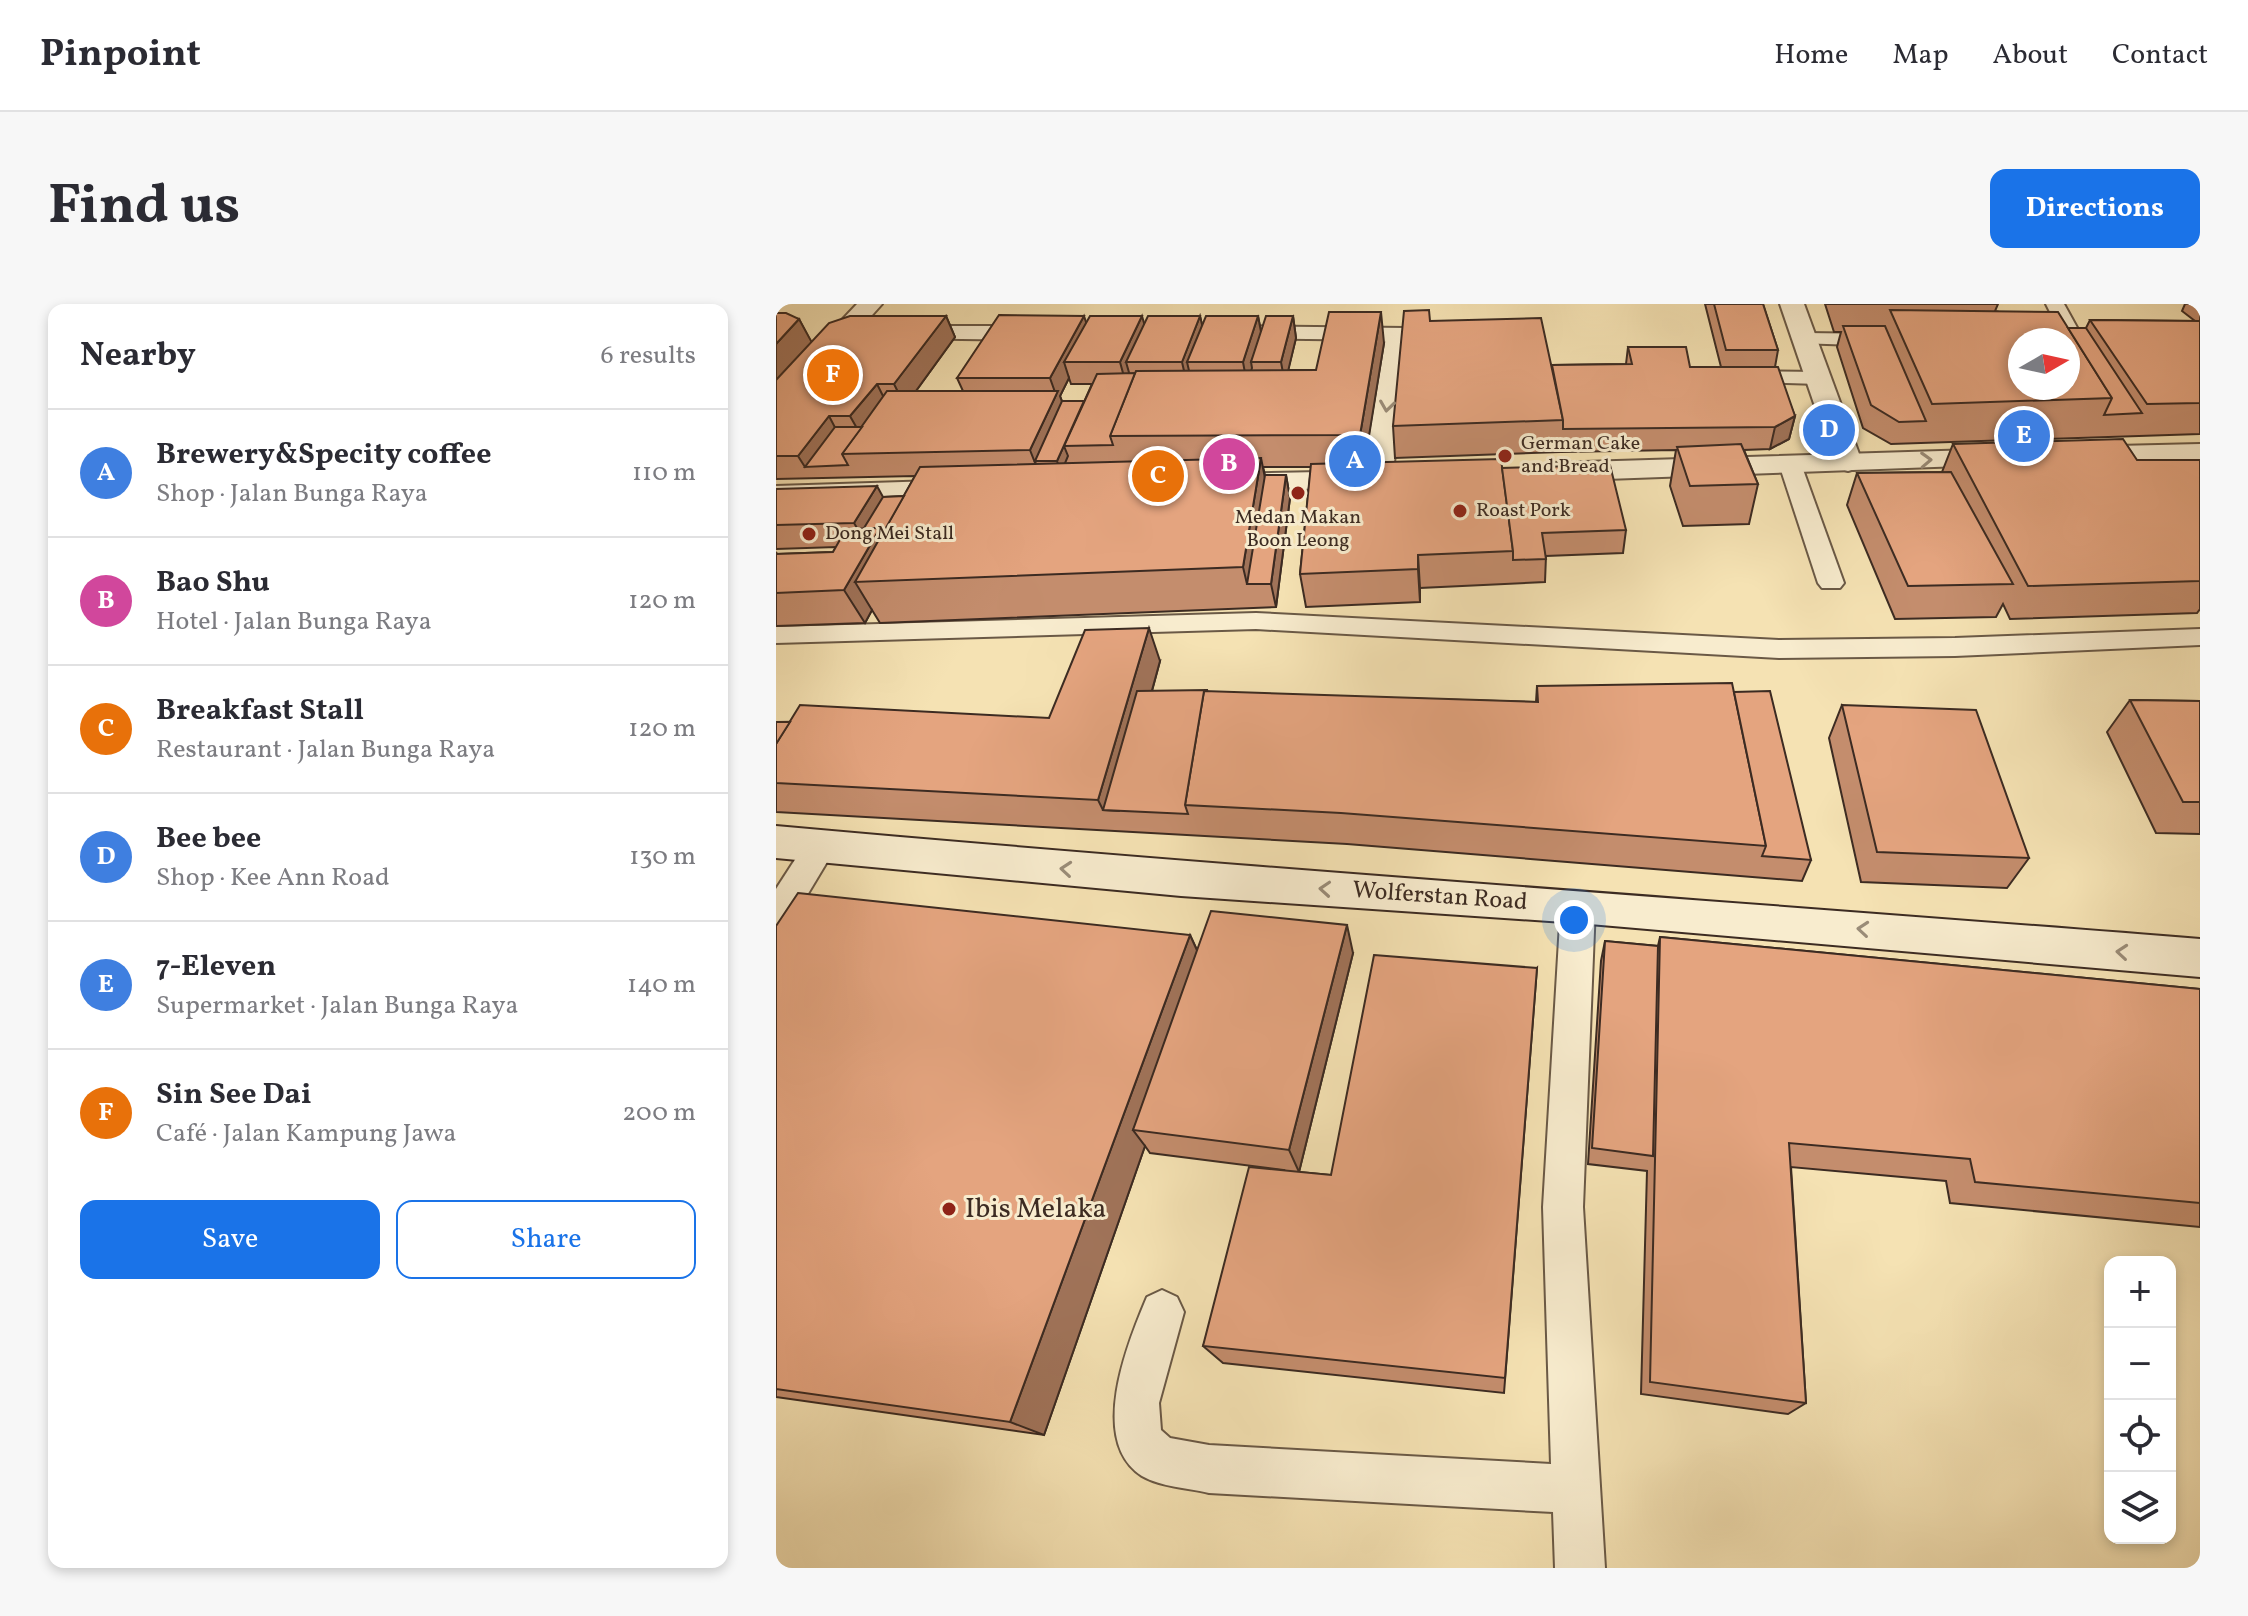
<!DOCTYPE html>
<meta charset="utf-8">
<style>
:root{--surface:#fff;--page:#f7f7f7;--text:#2b2b33;--muted:#7c7c81;--line:#e1e1e2;--accent:#1a73e8}
body{margin:0;font-family:Vollkorn,serif;background:var(--page);color:var(--text)}
.controls{position:absolute;right:24px;bottom:24px;display:grid;overflow:hidden;border-radius:16px;box-shadow:0 4px 12px #0003}
.controls button{width:72px;height:72px;display:grid;place-items:center;padding:0;border:0;border-bottom:2px solid var(--line);background:var(--surface);color:var(--text);font:40px sans-serif}
.compass{position:absolute;left:1232px;top:24px;width:72px;height:72px;border-radius:50%;background:var(--surface);box-shadow:0 4px 12px #0003;rotate:81deg}
.you{position:absolute;left:798px;top:616px;width:28px;height:28px;margin:-20px;border:6px solid #fff;border-radius:50%;background:#1a73e8;box-shadow:0 0 0 12px #1a73e833}
.badge{display:grid;place-items:center;width:52px;height:52px;border-radius:50%;background:var(--accent);color:#fff;font-size:26px;font-weight:700}
.pin{position:absolute;translate:-50% -50%;border:4px solid #fff;box-shadow:0 2px 8px #0006}
.list{margin:0;padding:0;list-style:none}
h2{display:flex;justify-content:space-between;align-items:center;height:104px;margin:0;padding:0 32px;font-size:34px}
h2 small{font-size:26px;font-weight:400;color:var(--muted)}
.list li{display:grid;grid-template-columns:52px 1fr auto;gap:24px;align-items:center;box-sizing:border-box;height:128px;padding:0 32px;border-top:2px solid var(--line)}
.list b{display:block;font-size:30px;white-space:nowrap}
.list p{margin:0;font-size:26px;white-space:nowrap;color:var(--muted)}
.list em{font-size:26px;font-style:normal;color:var(--muted)}
.actions{display:flex;gap:16px;padding:24px 32px}
.actions a{flex:1;padding:18px 0;border:2px solid var(--accent);border-radius:16px;text-align:center;font-size:28px;color:var(--accent)}
.actions .main{background:var(--accent);color:#fff}
.icon{flex:none;width:44px;height:44px;fill:none;stroke:currentColor;stroke-width:2;stroke-linecap:round;stroke-linejoin:round}
.map{position:relative;flex:none;width:1424px;height:1264px;overflow:hidden;border-radius:16px}
header{display:flex;align-items:center;gap:48px;box-sizing:border-box;height:112px;padding:0 40px;background:var(--surface);border-bottom:2px solid var(--line)}
header strong{font-size:38px}
nav{display:flex;gap:44px;margin-inline-start:auto;font-size:28px}
.intro{display:flex;align-items:center;justify-content:space-between;box-sizing:border-box;height:192px;padding:0 48px}
h1{margin:0;font-size:56px}
.button{padding:20px 36px;border-radius:16px;background:var(--accent);color:#fff;font-size:28px;font-weight:700}
main{display:flex;gap:48px;padding:0 48px}
aside{flex:1;background:var(--surface);border-radius:16px;box-shadow:0 4px 12px #0003}
.map>svg:first-child{display:block}
.lines{fill:none;stroke-linecap:round;stroke-linejoin:round}
.service-casing{stroke:#6a5946;stroke-width:4}
.minor-casing{stroke:#6a5946;stroke-width:4}
.tertiary-casing{stroke:#6a5946;stroke-width:4}
.secondary-casing{stroke:#3c2b22;stroke-width:4}
.service{fill:#f8ecce;fill-rule:evenodd}
.minor{fill:#f8ecce;fill-rule:evenodd}
.tertiary{fill:#f8ecce;fill-rule:evenodd}
.secondary{fill:#f8ecce;fill-rule:evenodd}
.wall{fill:#c48d6d;stroke:#3c2b22;stroke-width:2;fill-rule:evenodd}
.shaded-wall{fill:#a07359;stroke:#3c2b22;stroke-width:2}
.building{fill:#e4a47f;stroke:#3c2b22;stroke-width:2;fill-rule:evenodd}
.oneway{stroke:#9a8c78}
.poi-dot{fill:#8f2418;stroke:#f8ecce;stroke-width:3}
.labels{text-anchor:middle;dominant-baseline:central;stroke-width:6;stroke-linejoin:round;paint-order:stroke}
.far-poi-label{font-size:20px;fill:#3c2b22;stroke:#f8ecce;text-anchor:start}
.street-label{font-size:24px;fill:#3c2b22;stroke:#f8ecce}
.near-poi-label{font-size:28px;fill:#3c2b22;stroke:#f8ecce;text-anchor:start}
</style>
<header>
<strong>Pinpoint</strong>
<nav><a>Home</a><a>Map</a><a>About</a><a>Contact</a></nav>
</header>
<div class="intro"><h1>Find us</h1><a class="button">Directions</a></div>
<main>
<aside>
<h2>Nearby<small>6 results</small></h2>
<ul class="list">
<li><span class="badge" style="background:#3f7fe0">A</span><div><b>Brewery&amp;Specity coffee</b><p>Shop · Jalan Bunga Raya</p></div><em>110 m</em></li>
<li><span class="badge" style="background:#d1479c">B</span><div><b>Bao Shu</b><p>Hotel · Jalan Bunga Raya</p></div><em>120 m</em></li>
<li><span class="badge" style="background:#e8710a">C</span><div><b>Breakfast Stall</b><p>Restaurant · Jalan Bunga Raya</p></div><em>120 m</em></li>
<li><span class="badge" style="background:#3f7fe0">D</span><div><b>Bee bee</b><p>Shop · Kee Ann Road</p></div><em>130 m</em></li>
<li><span class="badge" style="background:#3f7fe0">E</span><div><b>7-Eleven</b><p>Supermarket · Jalan Bunga Raya</p></div><em>140 m</em></li>
<li><span class="badge" style="background:#e8710a">F</span><div><b>Sin See Dai</b><p>Café · Jalan Kampung Jawa</p></div><em>200 m</em></li>
</ul>
<div class="actions"><a class="main">Save</a><a>Share</a></div>
</aside>
<div class="map">
<svg width="1424" height="1264" viewBox="0 0 1424 1264">
<rect width="100%" height="100%" fill="#f5e2b3"/>
<filter id="stains"><feTurbulence type="fractalNoise" baseFrequency=".0025" numOctaves="4"/><feColorMatrix values="0 0 0 0 .2 0 0 0 0 .09 0 0 0 0 .02 0 0 0 .5 -.17"/></filter>
<radialGradient id="worn" r=".72"><stop offset=".6" stop-color="#630" stop-opacity="0"/><stop offset="1" stop-color="#630" stop-opacity=".3"/></radialGradient>
<g class="lines">
<defs>
<g id="service">
<polygon points="1270,0 1288,0 1309,38 1306,42 1292,42 1292,36 1288,36"/>
<polygon points="1029,29 1108,30 1118,36 1108,42 1022,39 1019,35 1022,31"/>
<polygon points="959,67 1043,68 1053,74 1043,80 952,77 949,73 952,69"/>
<polygon points="1014,153 1025,160 1068,279 1064,284 1046,284 1042,279 1003,160"/>
<polygon points="480,309 1003,336 1179,334 1424,325 1424,341 1179,352 1003,354 480,325 0,339 0,323"/>
<polygon points="44,531 55,534 60,543 12,623 0,627 0,585 33,534"/>
<path d="M802,589L814,593L819,602L807,903L829,1264H779L777,1208L433,1189C412,1184 385,1183 366,1172C312,1137 351,1040 371,993L386,986L401,993L408,1008L383,1099L385,1126L394,1134L433,1141L775,1160L767,903L785,602L790,593Z"/>
</g>
<g id="minor">
<polygon points="81,0 106,0 9,108 0,110 0,86"/>
<polygon points="1004,0 1028,0 1086,158 1082,164 1072,167 1062,164 1058,158"/>
<polygon points="119,22 271,22 280,24 283,29 280,34 271,36 110,34 107,29 110,24"/>
<polygon points="459,22 630,24 633,29 616,176 611,182 601,185 591,182 586,176 608,36 450,34 447,29 450,24"/>
</g>
<g id="tertiary">
<polygon points="1424,140 1424,156 1298,161 1288,158 1284,152 1288,146 1298,143"/>
<polygon points="1230,145 1240,148 1244,154 1240,160 775,177 765,174 761,168 765,162 775,159"/>
<polygon points="594,167 604,170 609,176 604,182 451,188 441,185 436,179 441,173 451,170"/>
<polygon points="190,176 200,179 205,185 200,191 0,200 0,182"/>
</g>
<path id="secondary" d="M0,522C474,565 949,597 1424,635V673L802,619L405,592L0,554Z"/>
</defs>
<!-- service casing -->
<use href="#service" class="service-casing"/>
<!-- minor casing -->
<use href="#minor" class="minor-casing"/>
<!-- tertiary casing -->
<use href="#tertiary" class="tertiary-casing"/>
<!-- secondary casing -->
<use href="#secondary" class="secondary-casing"/>
<!-- service -->
<use href="#service" class="service"/>
<!-- minor -->
<use href="#minor" class="minor"/>
<!-- tertiary -->
<use href="#tertiary" class="tertiary"/>
<!-- secondary -->
<use href="#secondary" class="secondary"/>
</g>
<!-- wall -->
<g class="wall">
<polygon points="929,0 987,0 1002,46 999,63 1019,112 1013,135 994,145 968,146 982,180 973,220 907,222 894,182 900,146 785,148 619,154 617,122 654,17 776,61 850,60 852,43 914,63 945,63"/>
<polygon points="1049,0 1222,0 1219,7 1292,24 1310,24 1314,16 1419,17 1406,7 1409,0 1424,0 1424,130 1115,140 1087,124 1061,43 1065,28 1058,28"/>
<path d="M0,9L23,15L35,38L170,12L179,33L140,87H187L181,74L310,18L368,20L424,12L426,21L482,12L485,28L517,12L520,34L512,66H540L608,39L588,159L726,164L850,226L847,249L770,252L769,278L644,284V298L530,303L524,270L535,163H487L489,171H510L514,194L500,303L104,319L96,306L89,319L0,322V248L1,250L57,248L60,243L0,245V185L107,193L128,192L139,172L0,175ZM293,74L295,80H316L308,98L286,97L284,92Z"/>
<polygon points="1177,140 1361,156 1424,156 1424,305 1421,309 1234,315 1227,300 1220,313 1119,315 1071,201 1081,169 1166,168"/>
<polygon points="384,357 376,387 760,398 761,382 958,388 1035,556 1026,577 571,540 0,508 0,418 273,414"/>
<polygon points="1354,396 1424,397 1424,530 1380,529 1331,428"/>
<polygon points="1066,401 1253,554 1231,584 1085,578 1053,434"/>
<polygon points="0,622 414,631 421,646 577,649 523,868 555,871 761,664 728,1089 447,1059 427,1042 508,866 374,849 369,842 268,1131 0,1093"/>
<polygon points="884,633 1424,685 1424,923 1174,899 1170,877 1015,863 1030,1099 1012,1110 865,1090 871,867 812,860 825,657 829,637 882,642"/>
</g>
<!-- shaded-wall -->
<g class="shaded-wall">
<polygon points="605,8 608,39 588,163 584,131"/>
<polygon points="170,12 179,33 129,102 118,80"/>
<polygon points="308,12 315,33 288,58 293,74 284,92 290,109 259,157 263,169 254,146 280,91 274,74"/>
<polygon points="366,12 372,33 350,58 354,72 350,80 344,58"/>
<polygon points="424,12 429,33 411,58 414,71 411,80 406,58"/>
<polygon points="482,12 486,33 475,58 476,64 471,80 467,58"/>
<polygon points="517,12 520,34 509,80 505,58"/>
<polygon points="23,15 40,46 0,90 0,40"/>
<polygon points="101,80 112,102 87,135 74,112"/>
<polygon points="308,97 288,142 292,152 285,169 281,157"/>
<polygon points="53,112 65,135 29,163 22,152"/>
<polygon points="1019,112 1013,135 994,145 999,123"/>
<polygon points="485,154 493,194 471,280 467,263"/>
<polygon points="510,171 514,194 500,303 495,280"/>
<polygon points="101,182 113,204 92,242 78,219"/>
<polygon points="104,224 116,245 79,278 96,306 89,319 68,286"/>
<polygon points="642,251 644,284 644,298 642,265"/>
<polygon points="373,324 384,357 343,507 327,506 322,496"/>
<polygon points="571,621 577,649 523,868 513,846"/>
<polygon points="414,631 430,666 357,826 369,842 268,1131 234,1118"/>
</g>
<!-- building -->
<g class="building">
<polygon points="938,0 987,0 1002,46 950,46"/>
<polygon points="653,6 654,17 765,14 787,116 617,122 628,7"/>
<path d="M1114,6L1282,8L1336,94L1156,100ZM1244,36H1292V84H1244Z"/>
<polygon points="553,8 605,8 584,131 334,132 360,67 540,66"/>
<polygon points="0,9 10,9 23,15 0,40"/>
<polygon points="223,11 308,12 274,74 181,74"/>
<polygon points="74,12 170,12 118,80 101,80 74,112 53,112 22,152 0,152 0,76 53,19"/>
<polygon points="314,12 366,12 344,58 288,58"/>
<polygon points="372,12 424,12 406,58 350,58"/>
<polygon points="430,12 482,12 467,58 411,58"/>
<polygon points="490,12 517,12 505,58 475,58"/>
<polygon points="1314,16 1424,17 1424,99 1371,100"/>
<polygon points="1067,22 1109,22 1150,117 1123,118 1095,101"/>
<polygon points="1292,24 1310,24 1366,109 1328,111 1336,94"/>
<polygon points="852,43 910,43 914,63 1002,63 1019,112 999,123 787,125 787,116 776,61 856,60"/>
<polygon points="359,69 334,132 337,141 288,142 321,70"/>
<polygon points="111,87 282,87 254,146 66,150"/>
<polygon points="286,97 308,97 281,157 259,157"/>
<polygon points="59,123 86,123 66,150 72,161 29,163"/>
<polygon points="1347,135 1361,156 1424,156 1424,277 1252,282 1177,140"/>
<polygon points="965,140 982,180 914,182 901,143"/>
<polygon points="485,154 467,263 79,278 144,163"/>
<polygon points="725,155 737,247 642,251 642,265 524,270 535,160"/>
<polygon points="834,161 850,226 766,229 770,255 737,256 737,247 726,164"/>
<polygon points="1175,168 1237,280 1132,282 1081,169"/>
<polygon points="489,171 510,171 495,280 471,280"/>
<polygon points="101,182 78,219 0,221 0,185"/>
<polygon points="128,192 107,229 104,224 88,224 107,193"/>
<polygon points="104,224 68,286 0,289 0,250 57,248 70,225"/>
<polygon points="373,324 322,496 0,479 0,440 24,401 273,414 309,326"/>
<polygon points="956,379 990,542 565,509 409,501 428,387 762,398 761,382"/>
<polygon points="432,386 428,387 409,501 412,510 327,506 361,387"/>
<polygon points="994,387 1035,556 986,552 990,542 958,388"/>
<polygon points="1354,396 1424,397 1424,498 1407,498"/>
<polygon points="1066,401 1200,406 1253,554 1101,548"/>
<polygon points="0,418 14,418 0,440"/>
<polygon points="22,589 414,631 234,1118 0,1085 0,622"/>
<polygon points="435,607 571,621 513,846 357,826"/>
<polygon points="884,633 1424,685 1424,899 1199,878 1194,855 1013,839 1030,1099 874,1078"/>
<polygon points="829,637 882,642 877,852 816,844"/>
<polygon points="598,651 761,664 729,1074 427,1042 473,863 555,871"/>
</g>
<!-- one-way arrows -->
<defs><path id="oneway-chevron" d="M-2-3.5L2.5 0L-2 3.5" fill="none" stroke-width="1.6" stroke-linecap="round" stroke-linejoin="round" transform="scale(2)"/></defs>
<g class="oneway">
<use href="#oneway-chevron" transform="translate(611 102) rotate(98)"/>
<use href="#oneway-chevron" transform="translate(1150 156) rotate(-2)"/>
<use href="#oneway-chevron" transform="translate(290 565) rotate(-175)"/>
<use href="#oneway-chevron" transform="translate(549 585) rotate(-176)"/>
<use href="#oneway-chevron" transform="translate(1087 625) rotate(-175)"/>
<use href="#oneway-chevron" transform="translate(1346 648) rotate(-175)"/>
</g>
<!-- markers -->
<g class="poi-dot">
<circle cx="729" cy="152" r="8"/>
<circle cx="522" cy="189" r="8"/>
<circle cx="684" cy="207" r="8"/>
<circle cx="33" cy="230" r="8"/>
<circle cx="173" cy="905" r="8"/>
</g>
<g class="labels">
<!-- far-poi labels -->
<g class="far-poi-label">
<text x="745" y="140">German Cake<tspan x="745" dy="23">and Bread</tspan></text>
<text x="700" y="207">Roast Pork</text>
<text x="522" y="214" text-anchor="middle">Medan Makan<tspan x="522" dy="23">Boon Leong</tspan></text>
<text x="49" y="230">Dong Mei Stall</text>
</g>
<!-- street labels -->
<g class="street-label">
<text transform="translate(664 593) rotate(4)">Wolferstan Road</text>
</g>
<!-- near-poi labels -->
<g class="near-poi-label">
<text x="189" y="905">Ibis Melaka</text>
</g>
</g>
<rect width="100%" height="100%" filter="url(#stains)"/>
<rect width="100%" height="100%" fill="url(#worn)"/>
</svg>
<div class="controls">
<button>+</button>
<button>−</button>
<button><svg class="icon" aria-label="locate" viewBox="0 0 24 24"><circle cx="12" cy="12" r="6"/><path d="M12 2v4M12 18v4M2 12h4M18 12h4"/></svg></button>
<button><svg class="icon" aria-label="layers" viewBox="0 0 24 24"><path d="M12 4l9 5-9 5-9-5zM3 14l9 5 9-5"/></svg></button>
</div>
<svg class="compass" viewBox="-18 -18 36 36"><path d="M0-13l5 13h-10z" fill="#e53935"/><path d="M0 13l5-13h-10z" fill="#7c7c81"/></svg>
<div class="you"></div>
<div class="pin badge" style="left:579px;top:157px;background:#3f7fe0">A</div>
<div class="pin badge" style="left:453px;top:160px;background:#d1479c">B</div>
<div class="pin badge" style="left:382px;top:172px;background:#e8710a">C</div>
<div class="pin badge" style="left:1053px;top:126px;background:#3f7fe0">D</div>
<div class="pin badge" style="left:1248px;top:132px;background:#3f7fe0">E</div>
<div class="pin badge" style="left:57px;top:71px;background:#e8710a">F</div>
</div>
</main>
